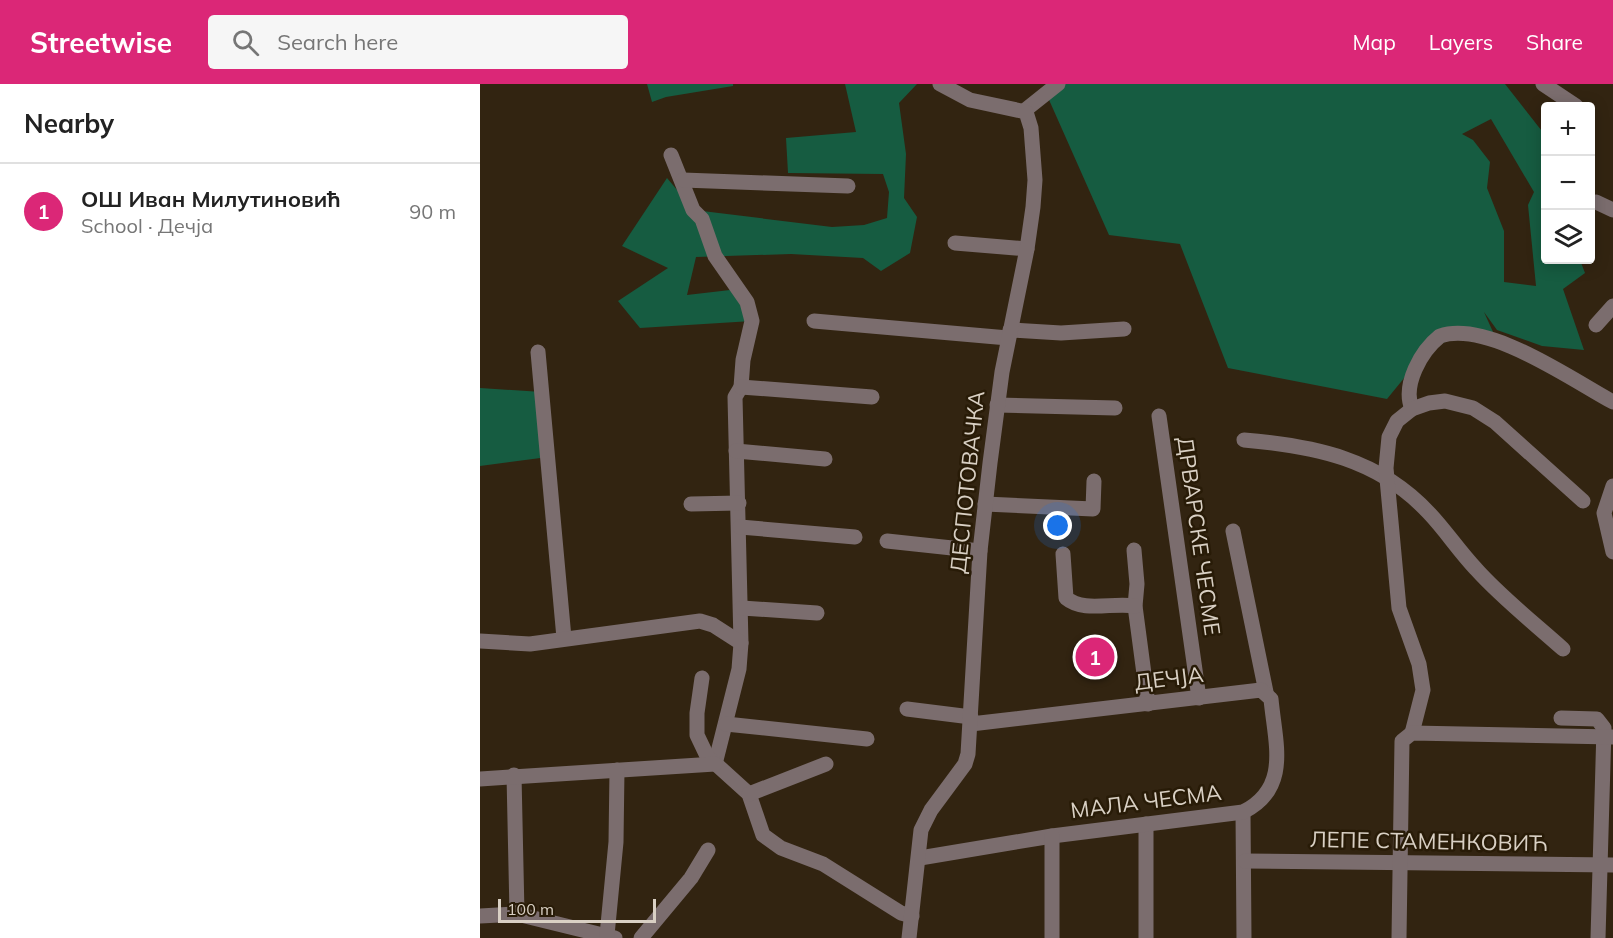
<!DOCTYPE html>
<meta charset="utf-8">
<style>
:root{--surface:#fff;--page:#f6f6f6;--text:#222;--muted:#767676;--line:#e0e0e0;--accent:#db2777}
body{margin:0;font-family:Mulish,sans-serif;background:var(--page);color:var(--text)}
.controls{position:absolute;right:18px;top:18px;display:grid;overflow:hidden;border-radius:6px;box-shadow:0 3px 15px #0003}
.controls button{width:54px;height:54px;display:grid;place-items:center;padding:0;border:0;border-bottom:2px solid var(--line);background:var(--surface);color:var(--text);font:30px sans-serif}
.scale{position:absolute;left:18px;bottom:15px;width:158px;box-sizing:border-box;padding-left:6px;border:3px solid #d9d0c4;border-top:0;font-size:16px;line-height:21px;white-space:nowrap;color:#d9d0c4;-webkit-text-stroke:4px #281b07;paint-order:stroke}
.you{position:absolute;left:578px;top:442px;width:21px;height:21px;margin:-15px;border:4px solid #fff;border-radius:50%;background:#1a73e8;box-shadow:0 0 0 9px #1a73e833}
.badge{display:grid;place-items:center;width:39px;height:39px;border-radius:50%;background:var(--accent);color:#fff;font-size:20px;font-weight:700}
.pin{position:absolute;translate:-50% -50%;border:3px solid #fff;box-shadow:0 2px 6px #0006}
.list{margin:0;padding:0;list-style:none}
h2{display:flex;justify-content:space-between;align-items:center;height:78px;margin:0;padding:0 24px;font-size:26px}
h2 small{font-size:20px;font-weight:400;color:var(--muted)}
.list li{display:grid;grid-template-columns:39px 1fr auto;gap:18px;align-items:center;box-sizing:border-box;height:96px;padding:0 24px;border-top:2px solid var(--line)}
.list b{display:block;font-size:22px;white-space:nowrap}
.list p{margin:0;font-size:20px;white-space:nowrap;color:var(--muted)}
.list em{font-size:20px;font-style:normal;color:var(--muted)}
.icon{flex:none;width:33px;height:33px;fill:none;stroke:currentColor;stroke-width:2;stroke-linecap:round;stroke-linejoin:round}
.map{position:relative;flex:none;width:1133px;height:854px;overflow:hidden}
header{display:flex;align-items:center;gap:36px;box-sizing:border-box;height:84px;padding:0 30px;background:var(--accent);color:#fff}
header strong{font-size:28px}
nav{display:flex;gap:33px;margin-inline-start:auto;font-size:21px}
.search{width:420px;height:54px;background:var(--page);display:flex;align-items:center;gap:15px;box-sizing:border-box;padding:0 21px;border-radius:6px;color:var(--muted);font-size:22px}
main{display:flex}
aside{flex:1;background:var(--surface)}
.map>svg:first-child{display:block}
.green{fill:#165c41;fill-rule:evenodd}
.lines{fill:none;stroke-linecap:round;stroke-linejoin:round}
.minor{stroke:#7b6d6e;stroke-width:15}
.labels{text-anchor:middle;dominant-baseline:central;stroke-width:5;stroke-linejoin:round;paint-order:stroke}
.street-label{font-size:22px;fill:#d9d0c4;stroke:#281b07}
</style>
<header>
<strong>Streetwise</strong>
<div class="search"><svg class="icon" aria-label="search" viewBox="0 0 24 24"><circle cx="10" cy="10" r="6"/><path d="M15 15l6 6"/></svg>Search here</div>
<nav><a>Map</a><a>Layers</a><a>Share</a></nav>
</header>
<main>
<aside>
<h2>Nearby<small></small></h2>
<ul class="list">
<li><span class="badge">1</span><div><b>ОШ Иван Милутиновић</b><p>School · Дечја</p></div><em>90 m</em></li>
</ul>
</aside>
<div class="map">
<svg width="1133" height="854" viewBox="0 0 1133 854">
<rect width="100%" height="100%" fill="#322411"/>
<!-- green -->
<g class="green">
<polygon points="167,0 253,0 253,2 186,13 172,18"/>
<polygon points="365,0 437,0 419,19 426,70 424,114 437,133 430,169 401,187 383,174 311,170 216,173 207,211 250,206 272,237 160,244 138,217 188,184 142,162 187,94 214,126 352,143 384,141 407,134 409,108 403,90 308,89 306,54 376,48"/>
<path d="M578,0H1025L1065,51L1066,176H1100L1105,189L1083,205L1104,266L1062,262L1017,246L1004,228L1018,259L983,250L947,266L907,315L748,284L700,160L629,151L566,9ZM1011,35L1054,108L1048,121L1056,202L1024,198V147L1007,104L1010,78L993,56L982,50Z"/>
<polygon points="0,304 62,308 68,373 0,382"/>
</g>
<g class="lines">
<!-- minor -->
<g class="minor">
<polyline points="1063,0 1096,22"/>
<polyline points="544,27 578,0"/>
<polyline points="191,71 213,126 222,135 235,172 267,218 272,237 263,276 261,303 255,313 261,559 259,585 235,680"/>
<polyline points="203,96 368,102"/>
<polyline points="1116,118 1133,126"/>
<polyline points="475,159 547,165"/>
<polyline points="334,237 528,254"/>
<polyline points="1116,241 1133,222"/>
<polyline points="530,246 581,249 644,245"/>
<polyline points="58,268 84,554"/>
<polyline points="261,303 392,313"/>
<polyline points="517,321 635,324"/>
<path d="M932,325C922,301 941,267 960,252C1008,236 1092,296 1133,318"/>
<polyline points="679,332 719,614"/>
<path d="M764,356C835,362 899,375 949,429C966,447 979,467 996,485C1022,514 1054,539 1083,565"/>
<polyline points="256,367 345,375"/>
<polyline points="1133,402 1124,429 1133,468"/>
<polyline points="211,420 259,419"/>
<polyline points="505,420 613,425 614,397"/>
<polyline points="260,443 375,453"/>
<polyline points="753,447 786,608"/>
<polyline points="407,457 500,467"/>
<polyline points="654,466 657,500 655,522 668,620"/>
<path d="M583,470L586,514C604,529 633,518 655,522"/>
<polyline points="262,524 337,529"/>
<polyline points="0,557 50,560 220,537 233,541 261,559"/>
<polyline points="222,594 217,629 217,651 227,672 269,710 283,751 301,764 343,780 421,829 432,832"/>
<polyline points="427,625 491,633"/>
<polyline points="1081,634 1117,635 1124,644 1118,854"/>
<polyline points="246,640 387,655"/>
<polyline points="932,649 943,606 939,580 919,524 906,384 909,353 917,337 932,325 949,319 965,317 993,324 1015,338 1103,417"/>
<polyline points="34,691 37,830"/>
<polyline points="0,695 235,680"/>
<polyline points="269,710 346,680"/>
<polyline points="763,728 764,854"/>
<polyline points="666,740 666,854"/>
<path d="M440,774L572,752L763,728C811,704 795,659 791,615L781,606L491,640"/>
<polyline points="765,777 1133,781"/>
<polyline points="0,832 37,830 135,854"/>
<polyline points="127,851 136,758 137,686"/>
<polyline points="161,854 211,794 228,766"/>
<polyline points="429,854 441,746 451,726 485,680 488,670 500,467 510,379 522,288 547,165 553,123 555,96 551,44 546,28 490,16 460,0"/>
<polyline points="572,854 572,752"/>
<polyline points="919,854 922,657 932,649 1133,653"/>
</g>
</g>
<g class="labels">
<!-- street labels -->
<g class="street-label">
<text transform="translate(487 398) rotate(-84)">ДЕСПОТОВАЧКА</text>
<text transform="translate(719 452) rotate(82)">ДРВАРСКЕ ЧЕСМЕ</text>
<text transform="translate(689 594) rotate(-7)">ДЕЧЈА</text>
<text transform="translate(666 717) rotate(-7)">МАЛА ЧЕСМА</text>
<text transform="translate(949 757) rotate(1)">ЛЕПЕ СТАМЕНКОВИЋ</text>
</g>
</g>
</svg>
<div class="controls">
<button>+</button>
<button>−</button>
<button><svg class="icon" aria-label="layers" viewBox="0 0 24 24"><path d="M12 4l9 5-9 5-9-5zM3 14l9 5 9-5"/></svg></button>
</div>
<div class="scale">100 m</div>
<div class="you"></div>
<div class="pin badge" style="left:615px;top:573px">1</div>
</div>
</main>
